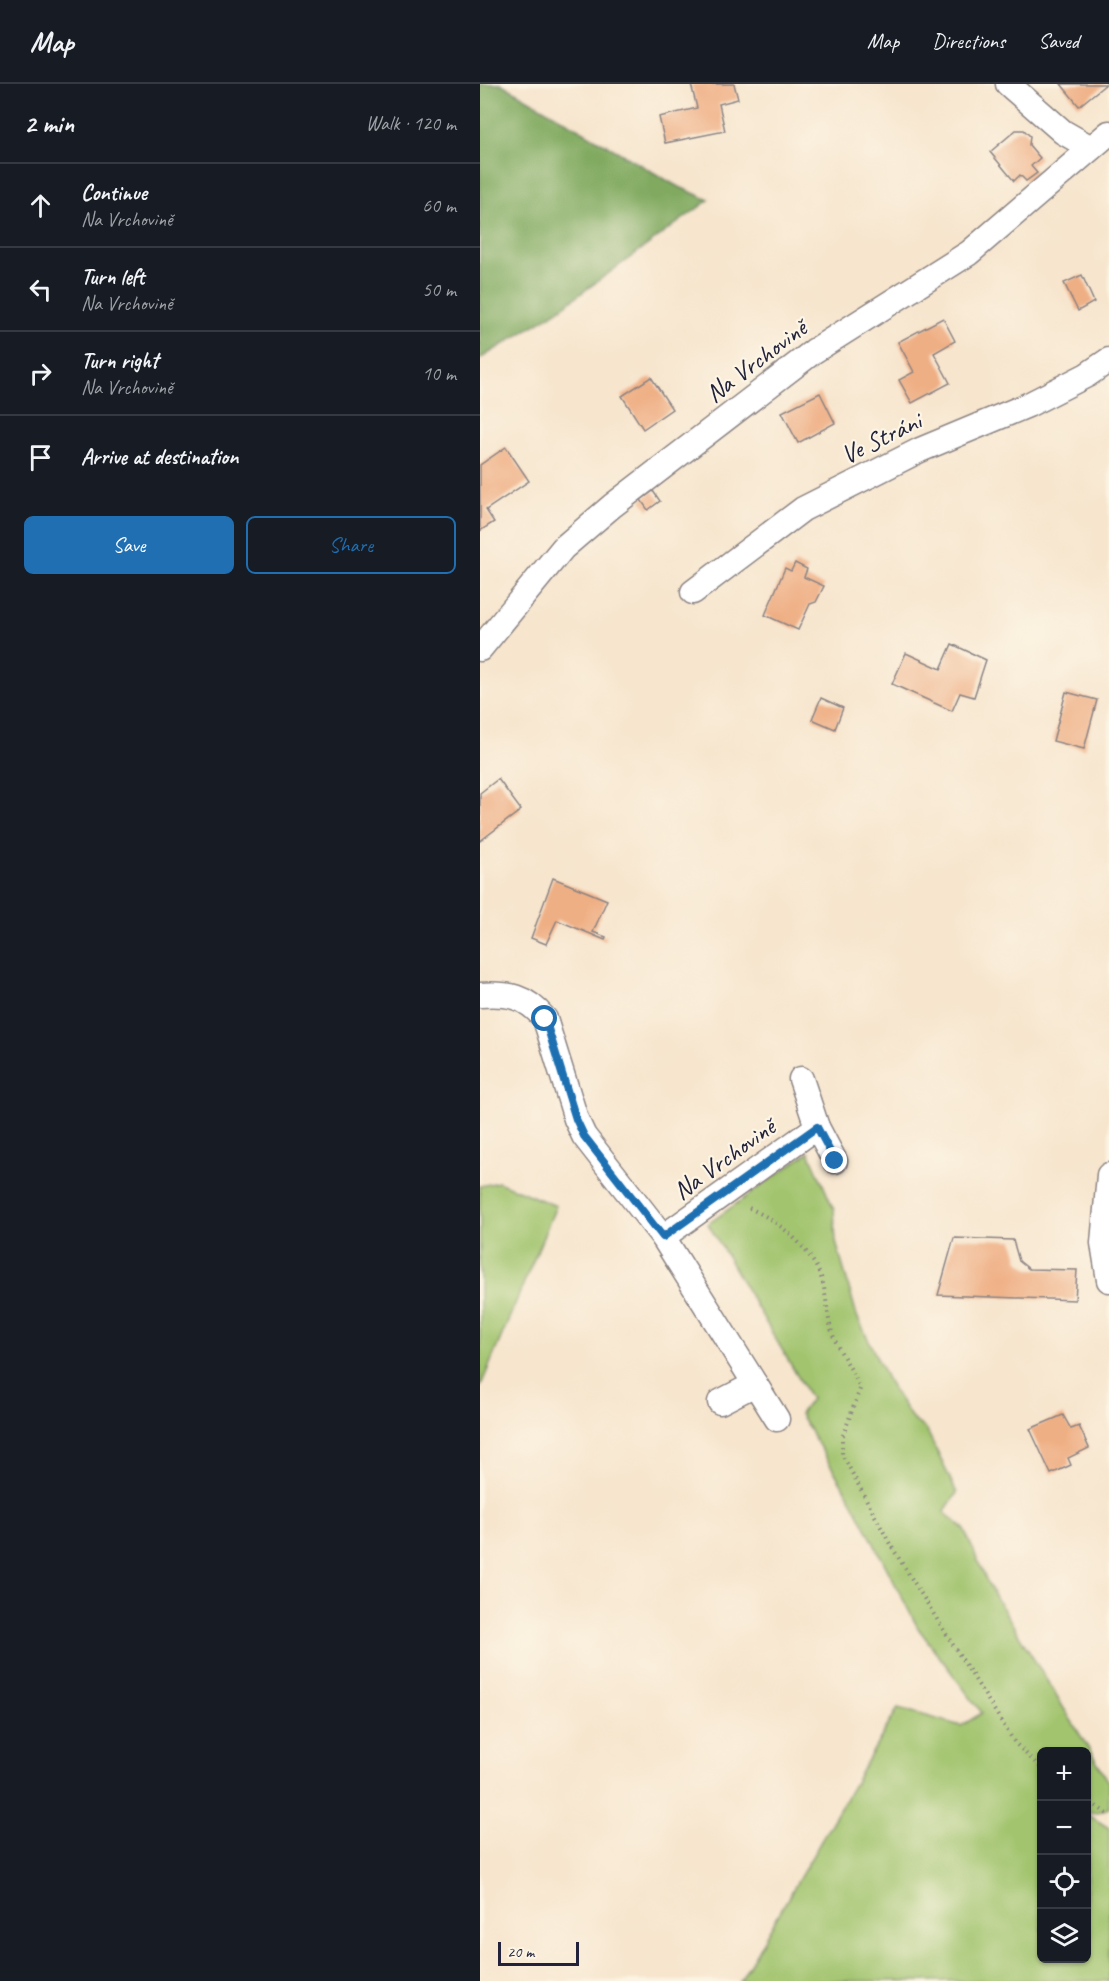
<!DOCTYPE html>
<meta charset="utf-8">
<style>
:root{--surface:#171b24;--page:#242831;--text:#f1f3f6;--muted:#9ea1a6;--line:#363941;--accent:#1f6fb2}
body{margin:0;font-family:Caveat,sans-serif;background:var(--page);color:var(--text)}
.controls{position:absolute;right:18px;bottom:18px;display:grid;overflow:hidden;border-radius:9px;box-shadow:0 2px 4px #0004}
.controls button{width:54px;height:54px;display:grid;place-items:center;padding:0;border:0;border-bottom:2px solid var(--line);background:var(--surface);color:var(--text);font:30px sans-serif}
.scale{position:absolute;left:18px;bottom:15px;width:81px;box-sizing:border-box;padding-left:6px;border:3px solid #22223b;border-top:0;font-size:16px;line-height:21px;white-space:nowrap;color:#22223b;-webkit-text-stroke:4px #fcf5e5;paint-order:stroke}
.stop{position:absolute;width:18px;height:18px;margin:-14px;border:4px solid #1f6fb2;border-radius:50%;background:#fff}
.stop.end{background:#1f6fb2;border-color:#fff;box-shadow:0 2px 6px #0008}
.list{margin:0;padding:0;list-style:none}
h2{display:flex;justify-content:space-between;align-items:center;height:78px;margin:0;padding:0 24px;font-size:26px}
h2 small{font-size:20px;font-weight:400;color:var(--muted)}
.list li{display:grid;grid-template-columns:39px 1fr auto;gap:18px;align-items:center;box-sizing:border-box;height:84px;padding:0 24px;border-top:2px solid var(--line)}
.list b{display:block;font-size:22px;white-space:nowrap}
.list p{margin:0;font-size:20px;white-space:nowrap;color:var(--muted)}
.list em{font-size:20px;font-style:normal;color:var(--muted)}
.actions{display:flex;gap:12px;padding:18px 24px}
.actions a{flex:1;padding:14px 0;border:2px solid var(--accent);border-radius:9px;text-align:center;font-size:21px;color:var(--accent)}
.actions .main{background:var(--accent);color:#fff}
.icon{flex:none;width:33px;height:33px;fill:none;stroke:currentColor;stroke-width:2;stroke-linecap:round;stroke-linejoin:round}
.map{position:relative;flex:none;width:629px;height:1897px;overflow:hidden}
header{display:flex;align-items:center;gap:36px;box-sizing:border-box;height:84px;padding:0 30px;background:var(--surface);border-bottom:2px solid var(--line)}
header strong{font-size:28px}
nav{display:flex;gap:33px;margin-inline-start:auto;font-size:21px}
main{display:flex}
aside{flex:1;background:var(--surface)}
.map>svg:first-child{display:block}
.green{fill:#a2c46e;stroke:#627354;stroke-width:1.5}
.forest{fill:#81aa61;stroke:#52664e;stroke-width:1.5}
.building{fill:#efaf84}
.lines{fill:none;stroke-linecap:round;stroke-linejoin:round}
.minor-casing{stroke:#8c8484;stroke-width:27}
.path{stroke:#8c8484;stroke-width:4;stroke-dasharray:1.5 4.5;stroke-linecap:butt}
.minor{stroke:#fff;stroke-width:24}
.route{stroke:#1f6fb2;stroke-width:8}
.labels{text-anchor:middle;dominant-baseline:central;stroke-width:4.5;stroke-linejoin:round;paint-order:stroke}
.street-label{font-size:26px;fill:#22223b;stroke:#fcf5e5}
</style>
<header>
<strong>Map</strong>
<nav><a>Map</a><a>Directions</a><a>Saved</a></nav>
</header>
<main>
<aside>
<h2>2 min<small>Walk · 120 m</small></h2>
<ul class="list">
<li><svg class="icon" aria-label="ahead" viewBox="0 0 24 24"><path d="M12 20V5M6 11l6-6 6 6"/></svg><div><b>Continue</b><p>Na Vrchovině</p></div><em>60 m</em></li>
<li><svg class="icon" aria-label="left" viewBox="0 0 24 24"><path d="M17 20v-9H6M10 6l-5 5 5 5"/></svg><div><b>Turn left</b><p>Na Vrchovině</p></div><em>50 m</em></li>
<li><svg class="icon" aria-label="right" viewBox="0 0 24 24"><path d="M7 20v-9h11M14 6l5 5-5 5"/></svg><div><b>Turn right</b><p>Na Vrchovině</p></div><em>10 m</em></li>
<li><svg class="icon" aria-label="arrive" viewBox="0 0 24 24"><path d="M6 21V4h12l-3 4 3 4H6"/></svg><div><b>Arrive at destination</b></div></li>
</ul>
<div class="actions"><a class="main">Save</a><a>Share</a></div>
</aside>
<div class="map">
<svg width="629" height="1897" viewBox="0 0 629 1897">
<rect width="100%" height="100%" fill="#fcf5e5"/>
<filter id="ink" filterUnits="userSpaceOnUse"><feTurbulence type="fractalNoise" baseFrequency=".0167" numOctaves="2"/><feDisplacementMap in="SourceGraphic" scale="12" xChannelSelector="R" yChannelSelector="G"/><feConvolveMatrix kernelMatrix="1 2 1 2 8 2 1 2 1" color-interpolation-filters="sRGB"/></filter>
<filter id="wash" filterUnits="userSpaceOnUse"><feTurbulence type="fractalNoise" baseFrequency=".008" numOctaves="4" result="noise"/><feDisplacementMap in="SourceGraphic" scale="24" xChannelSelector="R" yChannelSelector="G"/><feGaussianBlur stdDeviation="1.35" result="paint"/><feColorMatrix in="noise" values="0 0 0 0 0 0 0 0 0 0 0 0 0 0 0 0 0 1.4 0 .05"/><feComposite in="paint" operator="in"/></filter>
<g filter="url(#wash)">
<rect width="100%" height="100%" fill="#f7e5cd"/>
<!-- green -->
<g class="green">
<polygon points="329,1068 354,1126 356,1158 377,1232 409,1299 433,1336 446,1345 477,1409 464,1428 484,1445 509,1502 629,1698 629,1724 615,1729 607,1727 606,1668 562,1668 562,1874 606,1874 607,1730 629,1744 629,1897 260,1897 418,1624 481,1642 502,1629 438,1544 372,1417 320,1330 331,1315 228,1140"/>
<polygon points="18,1098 76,1122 0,1304 0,1102"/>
</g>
<!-- forest -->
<polygon class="forest" points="0,0 22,0 195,101 229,116 77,227 0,275"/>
<g id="blocks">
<!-- building -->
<g class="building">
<polygon points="211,0 254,0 258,15 239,20 245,47 185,59 179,33 217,24"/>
<polygon points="581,0 626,0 599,22"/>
<polygon points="536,46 544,46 550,52 549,61 560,74 551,82 557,89 546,97 540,91 534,97 510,68"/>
<polygon points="602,191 614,218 598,227 584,199"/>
<polygon points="463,234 475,257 454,269 470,299 432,319 419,296 434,288 418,258"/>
<polygon points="171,293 192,325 163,345 142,312"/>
<polygon points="340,309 355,339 318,359 302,328"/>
<polygon points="26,363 49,397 6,426 14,438 0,447 0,381"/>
<polygon points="173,407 180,417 168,426 161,416"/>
<polygon points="315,479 327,485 324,493 344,502 336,518 330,520 318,546 285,531 305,484 311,487"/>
<polygon points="472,560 506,576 494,613 480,609 472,627 412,600 426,569 461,585"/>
<polygon points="586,608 617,616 604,665 573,657"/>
<polygon points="341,614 363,624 355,645 332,635"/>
<polygon points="18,695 41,726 0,757 0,709"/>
<polygon points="73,794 127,816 113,848 126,853 125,856 77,836 66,860 51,854"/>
<polygon points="474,1154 533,1156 539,1177 549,1185 597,1186 595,1216 458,1211"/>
<polygon points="583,1331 591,1345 599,1342 609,1364 588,1374 591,1381 571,1390 550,1345"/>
</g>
</g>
</g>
<g filter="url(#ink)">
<use href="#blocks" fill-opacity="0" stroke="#8c8484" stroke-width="1.5"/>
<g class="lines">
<defs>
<g id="minor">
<polyline points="528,0 583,48 611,64"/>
<polyline points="213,508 323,425 440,366 548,321 607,291 629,276"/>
<polyline points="0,565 83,464 132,422 334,267 489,169 629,49"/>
<path d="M0,911C29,909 46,912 65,935L96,1035L104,1052L183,1153L297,1335"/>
<polyline points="321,995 337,1043 355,1077"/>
<polyline points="629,1091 623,1159 629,1196"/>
<polyline points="183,1153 337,1043"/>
<polyline points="240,1318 275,1300"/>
</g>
</defs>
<!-- minor casing -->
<use href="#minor" class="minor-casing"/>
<!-- path -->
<g class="path">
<path d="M269,1124C299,1137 328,1161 341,1193C348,1213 346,1236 355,1256C362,1273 374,1287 380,1305L362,1354V1370L410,1460L470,1556L535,1659L562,1685"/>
<polyline points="606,1715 629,1731"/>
</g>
<!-- minor -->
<use href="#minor" class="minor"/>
</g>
</g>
<g class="lines" filter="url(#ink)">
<!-- route -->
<polyline class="route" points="65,935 96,1035 104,1052 183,1153 337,1043 355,1077"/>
</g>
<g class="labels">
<!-- street labels -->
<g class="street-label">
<text transform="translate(276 277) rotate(-37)">Na Vrchovině</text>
<text transform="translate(401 354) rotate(-26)">Ve Stráni</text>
<text transform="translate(244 1075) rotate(-36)">Na Vrchovině</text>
</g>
</g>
</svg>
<div class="controls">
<button>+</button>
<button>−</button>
<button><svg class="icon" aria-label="locate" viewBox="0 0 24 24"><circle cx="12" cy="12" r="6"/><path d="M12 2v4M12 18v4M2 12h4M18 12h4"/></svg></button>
<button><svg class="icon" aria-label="layers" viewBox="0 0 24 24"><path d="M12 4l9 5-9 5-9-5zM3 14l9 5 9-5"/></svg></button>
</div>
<div class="scale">20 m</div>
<div class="stop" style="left:65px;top:935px"></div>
<div class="stop end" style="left:355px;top:1077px"></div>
</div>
</main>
